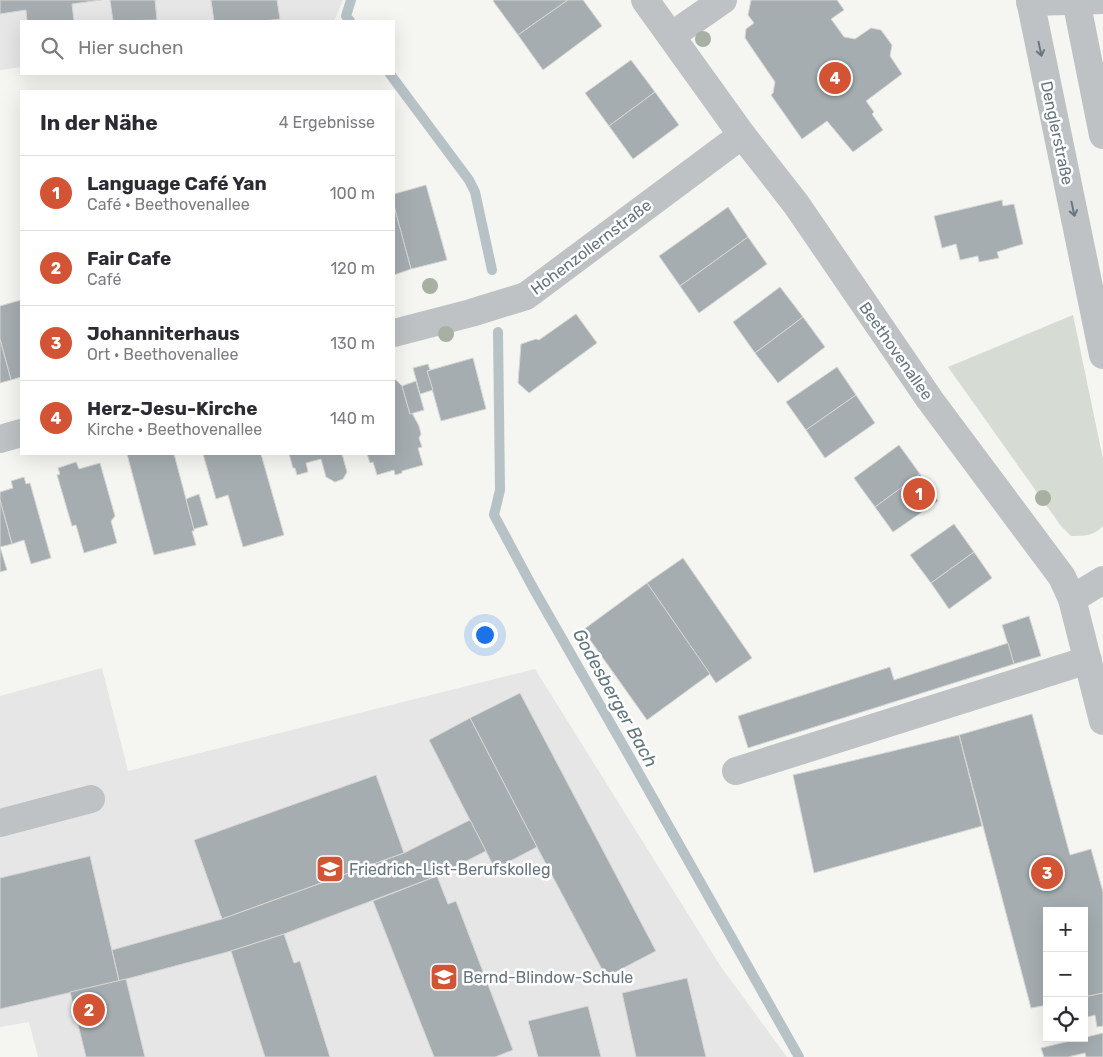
<!DOCTYPE html>
<html lang="de">
<meta charset="utf-8">
<style>
:root{--surface:#fff;--page:#f7f7f7;--text:#2b2b33;--muted:#7c7c81;--line:#e1e1e2;--accent:#d35434}
body{margin:0;font-family:Rubik,sans-serif;background:var(--page);color:var(--text)}
.controls{position:absolute;right:15px;bottom:15px;display:grid;overflow:hidden;border-radius:0px;box-shadow:0 5px 20px #0002}
.controls button{width:45px;height:45px;display:grid;place-items:center;padding:0;border:0;border-bottom:1px solid var(--line);background:var(--surface);color:var(--text);font:25px sans-serif}
.you{position:absolute;left:484px;top:634px;width:18px;height:18px;margin:-12px;border:4px solid #fff;border-radius:50%;background:#1a73e8;box-shadow:0 0 0 8px #1a73e833}
.badge{display:grid;place-items:center;width:32px;height:32px;border-radius:50%;background:var(--accent);color:#fff;font-size:16px;font-weight:700}
.pin{position:absolute;translate:-50% -50%;border:2px solid #fff;box-shadow:0 1px 5px #0006}
.list{margin:0;padding:0;list-style:none}
h2{display:flex;justify-content:space-between;align-items:center;height:65px;margin:0;padding:0 20px;font-size:21px}
h2 small{font-size:16px;font-weight:400;color:var(--muted)}
.list li{display:grid;grid-template-columns:32px 1fr auto;gap:15px;align-items:center;box-sizing:border-box;height:75px;padding:0 20px;border-top:1px solid var(--line)}
.list b{display:block;font-size:19px;white-space:nowrap}
.list p{margin:0;font-size:16px;white-space:nowrap;color:var(--muted)}
.list em{font-size:16px;font-style:normal;color:var(--muted)}
.icon{flex:none;width:28px;height:28px;fill:none;stroke:currentColor;stroke-width:2;stroke-linecap:round;stroke-linejoin:round}
.map{position:relative;flex:none;width:1103px;height:1057px;overflow:hidden}
.search{position:absolute;background:var(--surface);box-shadow:0 5px 20px #0002;left:20px;top:20px;width:375px;height:55px;display:flex;align-items:center;gap:12px;box-sizing:border-box;padding:0 18px;border-radius:0px;color:var(--muted);font-size:19px}
.panel{position:absolute;background:var(--surface);box-shadow:0 5px 20px #0002;left:20px;top:90px;width:375px;height:365px;border-radius:0px}
.map>svg:first-child{display:block}
.built{fill:#e5e6e5}
.green{fill:#d6dbd3}
.lines{fill:none;stroke-linecap:round;stroke-linejoin:round}
.stream{stroke:#b7c2c6;stroke-width:10}
.building{fill:#a5adb1;stroke:#d6d6d4}
.minor{stroke:#bec2c5;stroke-width:28}
.tree{fill:#a8b0a4}
.oneway{stroke:#667580}
.labels{text-anchor:middle;dominant-baseline:central;stroke-width:5;stroke-linejoin:round;paint-order:stroke}
.street-label{font-size:16px;fill:#667580;stroke:#fff}
.poi-label{font-size:16px;fill:#667580;stroke:#fff;text-anchor:start}
.water-label{font-size:18px;font-style:italic;fill:#63777d;stroke:#fff}
</style>
<div class="map">
<svg width="1103" height="1057" viewBox="0 0 1103 1057">
<rect width="100%" height="100%" fill="#f5f5f1"/>
<!-- built -->
<g class="built">
<polygon points="0,0 343,0 334,21 21,21 21,67 0,70"/>
<polygon points="102,668 128,771 535,669 721,967 787,1057 38,1057 29,1022 0,1027 0,696"/>
</g>
<!-- green -->
<path class="green" d="M1073,315L1103,459V526C1094,536 1084,536 1071,536L1061,526L948,367Z"/>
<g class="lines">
<!-- stream -->
<g class="stream">
<polyline points="350,21 346,16 351,0"/>
<polyline points="390,74 469,180 475,192 492,270"/>
<polyline points="498,332 500,490 494,515 532,586 632,761 799,1057"/>
</g>
</g>
<!-- building -->
<g class="building">
<polygon points="0,0 101,0 72,4 74,21 27,21 26,10 0,14"/>
<polygon points="110,0 155,0 157,20 113,21"/>
<polygon points="211,0 277,0 280,19 265,21 214,21"/>
<polygon points="494,0 568,0 518,35 493,1"/>
<polygon points="568,0 583,0 602,26 543,70 518,35"/>
<polygon points="751,0 837,0 844,10 831,19 844,37 855,39 871,28 881,30 892,45 890,56 902,74 866,101 874,112 872,114 883,130 853,152 827,121 802,139 771,95 773,93 775,82 745,38 746,29 754,23 748,15"/>
<polygon points="631,60 655,92 609,126 585,93"/>
<polygon points="655,92 679,125 633,159 609,126"/>
<polygon points="426,185 447,260 411,269 394,206 394,194"/>
<polygon points="1002,200 1003,206 1014,204 1023,244 997,252 999,258 979,262 978,256 960,260 956,244 942,248 934,216"/>
<polygon points="394,206 411,269 394,275"/>
<polygon points="728,207 748,237 680,286 659,256"/>
<polygon points="748,237 767,264 699,313 680,286"/>
<polygon points="780,287 803,317 755,353 733,322"/>
<polygon points="21,300 21,377 11,380 0,339 0,306"/>
<polygon points="576,314 597,343 529,393 518,383 521,344 536,339 539,340"/>
<polygon points="803,317 825,347 778,383 755,353"/>
<polygon points="0,339 11,380 0,383"/>
<polygon points="473,358 486,409 441,421 427,371"/>
<polygon points="428,364 430,370 427,371 433,390 420,394 413,368"/>
<polygon points="837,367 856,395 806,430 786,402"/>
<polygon points="394,380 396,380 402,386 410,414 412,413 419,426 421,434 419,438 422,447 418,448 423,465 402,471 402,473 395,475 394,470 377,475 373,462 370,463 367,454 394,454"/>
<polygon points="416,381 424,410 410,414 402,386"/>
<polygon points="856,395 875,423 825,458 806,430"/>
<polygon points="899,445 920,474 875,507 854,478"/>
<polygon points="127,454 174,454 194,529 194,531 192,531 196,545 154,555"/>
<polygon points="203,454 261,454 284,535 243,547 228,495 216,499"/>
<polygon points="289,454 342,454 347,472 343,479 335,482 326,477 321,459 306,463 308,472 297,475 295,468 293,468"/>
<polygon points="76,462 79,469 100,463 115,516 111,521 117,543 84,553 76,525 72,526 57,475 60,474 58,468"/>
<polygon points="920,474 938,501 893,532 875,507"/>
<polygon points="24,477 26,484 30,483 51,558 31,564 24,540 12,544 0,500 0,492 13,488 11,481"/>
<polygon points="199,494 208,525 194,529 186,499"/>
<polygon points="0,500 12,544 0,547 7,570 0,572"/>
<polygon points="954,524 974,552 931,583 910,555"/>
<polygon points="974,552 992,578 949,609 931,583"/>
<polygon points="683,558 752,658 716,683 647,583"/>
<polygon points="647,583 710,674 647,720 583,630"/>
<polygon points="1029,616 1041,656 1014,664 1002,625"/>
<polygon points="1008,643 1014,664 748,748 738,716 890,667 894,680"/>
<polygon points="520,693 656,951 606,977 537,847 470,718"/>
<polygon points="1032,714 1070,855 1091,849 1103,892 1103,993 1084,997 1084,911 1047,911 1047,1005 1031,1008 959,735"/>
<polygon points="470,718 537,847 495,869 429,740"/>
<polygon points="959,735 982,826 814,873 793,775"/>
<polygon points="376,775 404,853 222,919 194,840"/>
<polygon points="470,820 486,851 437,876 284,934 231,951 119,981 112,950 222,919 404,853"/>
<polygon points="90,856 119,981 0,1009 0,878"/>
<polygon points="437,876 448,904 456,901 513,1050 495,1057 434,1057 373,901"/>
<polygon points="284,934 294,963 300,961 330,1057 265,1057 231,951"/>
<polygon points="687,978 706,1057 636,1057 622,993"/>
<polygon points="126,979 145,1057 86,1057 70,992"/>
<polygon points="1103,993 1103,1026 1097,1027 1095,1015 1084,1018 1084,997"/>
<polygon points="588,1006 601,1057 538,1057 528,1021"/>
<polygon points="1103,1033 1103,1057 1086,1057 1085,1053 1068,1057 1044,1057 1041,1048"/>
</g>
<g class="lines">
<!-- minor -->
<g class="minor">
<polyline points="645,0 742,135 796,204 930,400 1062,577 1072,599 1103,721"/>
<polyline points="1030,0 1103,355"/>
<polyline points="1076,0 1103,135"/>
<polyline points="1030,2 1103,0"/>
<polyline points="671,36 723,0"/>
<polyline points="394,333 471,313 526,296 742,135"/>
<polyline points="0,439 21,433"/>
<polyline points="1072,599 1103,580"/>
<polyline points="736,771 1088,660"/>
<polyline points="0,823 91,799"/>
</g>
</g>
<!-- trees -->
<g class="tree">
<circle cx="703" cy="39" r="8"/>
<circle cx="430" cy="286" r="8"/>
<circle cx="446" cy="334" r="8"/>
<circle cx="1043" cy="498" r="8"/>
</g>
<!-- one-way arrows -->
<defs><path id="oneway-shaft" d="M-6 0H5M1.5-3L5.5 0L1.5 3" fill="none" stroke-width="1.6" stroke-linecap="round" stroke-linejoin="round" transform="scale(1.25)"/></defs>
<g class="oneway">
<use href="#oneway-shaft" transform="translate(1040 49) rotate(78)"/>
<use href="#oneway-shaft" transform="translate(1073 209) rotate(78)"/>
</g>
<!-- icons -->
<defs>
<symbol id="school-square" viewBox="-11 -11 22 22"><rect x="-9" y="-9" width="18" height="18" rx="4" fill="#d35434" stroke="#fff"/><path d="M0-5L7-2L0 1L-7-2ZM-4 1L0 2.5L4 1V4Q0 6-4 4Z" fill="#fff"/></symbol>
</defs>
<g fill-rule="evenodd">
<use href="#school-square" x="314" y="853" width="32" height="32"/>
<use href="#school-square" x="428" y="961" width="32" height="32"/>
</g>
<g class="labels">
<!-- street labels -->
<g class="street-label">
<text transform="translate(1057 133) rotate(78)">Denglerstraße</text>
<text transform="translate(591 247) rotate(-37)">Hohenzollernstraße</text>
<text transform="translate(896 351) rotate(55)">Beethovenallee</text>
</g>
<!-- poi labels -->
<g class="poi-label">
<text x="349" y="869">Friedrich-List-Berufskolleg</text>
<text x="463" y="977">Bernd-Blindow-Schule</text>
</g>
<!-- water labels -->
<g class="water-label">
<text transform="translate(615 698) rotate(61)">Godesberger Bach</text>
</g>
</g>
</svg>
<div class="controls">
<button>+</button>
<button>−</button>
<button><svg class="icon" aria-label="locate" viewBox="0 0 24 24"><circle cx="12" cy="12" r="6"/><path d="M12 2v4M12 18v4M2 12h4M18 12h4"/></svg></button>
</div>
<div class="you"></div>
<div class="pin badge" style="left:919px;top:494px">1</div>
<div class="pin badge" style="left:89px;top:1010px">2</div>
<div class="pin badge" style="left:1047px;top:873px">3</div>
<div class="pin badge" style="left:835px;top:78px">4</div>
<div class="search"><svg class="icon" aria-label="search" viewBox="0 0 24 24"><circle cx="10" cy="10" r="6"/><path d="M15 15l6 6"/></svg>Hier suchen</div>
<section class="panel">
<h2>In der Nähe<small>4 Ergebnisse</small></h2>
<ul class="list">
<li><span class="badge">1</span><div><b>Language Café Yan</b><p>Café · Beethovenallee</p></div><em>100 m</em></li>
<li><span class="badge">2</span><div><b>Fair Cafe</b><p>Café</p></div><em>120 m</em></li>
<li><span class="badge">3</span><div><b>Johanniterhaus</b><p>Ort · Beethovenallee</p></div><em>130 m</em></li>
<li><span class="badge">4</span><div><b>Herz-Jesu-Kirche</b><p>Kirche · Beethovenallee</p></div><em>140 m</em></li>
</ul>
</section>
</div>
